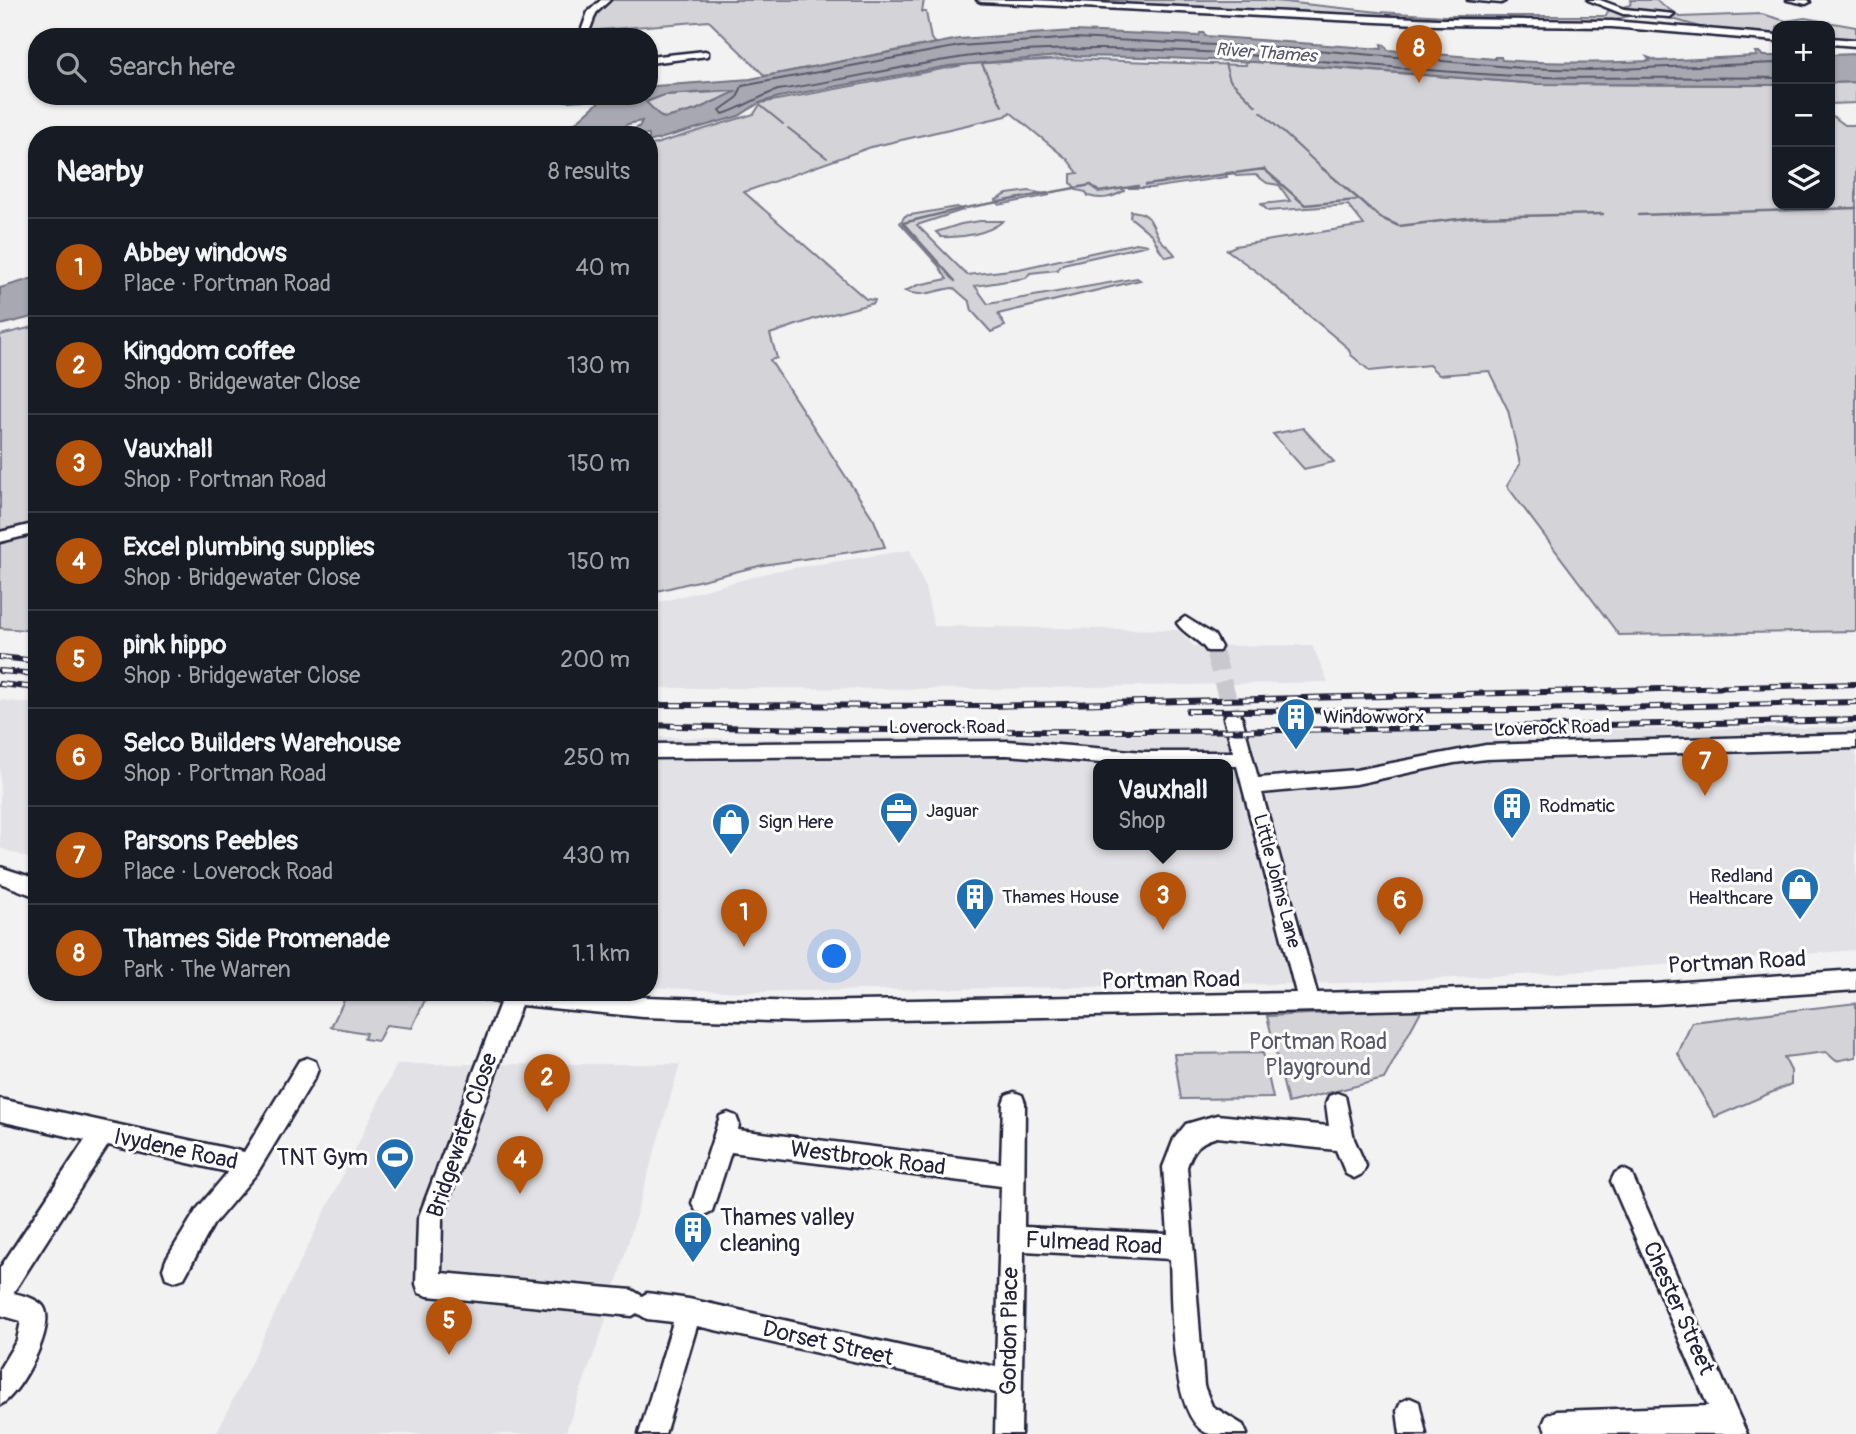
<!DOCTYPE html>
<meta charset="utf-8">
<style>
:root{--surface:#171b24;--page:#20242c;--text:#f1f3f6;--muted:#9ea1a6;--line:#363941;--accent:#b45309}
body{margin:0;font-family:Pangolin,sans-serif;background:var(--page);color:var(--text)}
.controls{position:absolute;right:21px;top:21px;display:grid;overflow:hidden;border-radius:14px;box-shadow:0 2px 5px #0004}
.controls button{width:63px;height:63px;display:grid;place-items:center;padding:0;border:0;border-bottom:2px solid var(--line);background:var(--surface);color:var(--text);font:35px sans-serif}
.you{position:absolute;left:835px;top:957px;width:24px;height:24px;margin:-18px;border:5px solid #fff;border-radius:50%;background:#1a73e8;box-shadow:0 0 0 10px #1a73e833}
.badge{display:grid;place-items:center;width:46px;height:46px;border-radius:50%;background:var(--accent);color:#fff;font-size:23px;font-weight:700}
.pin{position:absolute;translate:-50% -58px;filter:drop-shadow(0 2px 4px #0008)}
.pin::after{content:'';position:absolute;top:37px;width:24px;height:21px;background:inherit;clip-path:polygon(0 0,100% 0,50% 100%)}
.popup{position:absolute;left:1093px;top:759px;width:140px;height:91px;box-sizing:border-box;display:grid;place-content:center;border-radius:14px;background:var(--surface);filter:drop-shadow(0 2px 5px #0005);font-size:23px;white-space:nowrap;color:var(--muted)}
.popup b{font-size:26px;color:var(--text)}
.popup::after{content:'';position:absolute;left:50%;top:100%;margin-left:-14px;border:14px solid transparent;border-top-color:var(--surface)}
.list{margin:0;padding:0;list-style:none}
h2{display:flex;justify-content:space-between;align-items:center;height:91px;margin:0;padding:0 28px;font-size:30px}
h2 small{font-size:23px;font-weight:400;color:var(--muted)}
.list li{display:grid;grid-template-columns:46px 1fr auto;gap:21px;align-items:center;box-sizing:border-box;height:98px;padding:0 28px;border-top:2px solid var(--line)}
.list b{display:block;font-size:26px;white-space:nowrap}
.list p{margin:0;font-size:23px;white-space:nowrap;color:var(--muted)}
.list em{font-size:23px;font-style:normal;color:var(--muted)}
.icon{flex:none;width:38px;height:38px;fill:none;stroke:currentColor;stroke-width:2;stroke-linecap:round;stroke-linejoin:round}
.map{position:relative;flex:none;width:1856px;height:1434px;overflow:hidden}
.search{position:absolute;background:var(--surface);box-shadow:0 2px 5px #0004;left:28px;top:28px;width:630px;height:77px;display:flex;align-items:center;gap:18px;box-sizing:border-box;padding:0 24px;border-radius:28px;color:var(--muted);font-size:26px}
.panel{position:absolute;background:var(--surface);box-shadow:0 2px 5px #0004;left:28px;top:126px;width:630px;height:875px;border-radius:28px}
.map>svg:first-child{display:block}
.built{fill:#e2e2e6;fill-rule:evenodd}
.green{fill:#d3d3d8;stroke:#7a7a8a;stroke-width:2}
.water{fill:#a8a8b2;stroke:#727282;stroke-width:2;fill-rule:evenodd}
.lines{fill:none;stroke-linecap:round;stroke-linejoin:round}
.shore{stroke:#58586b;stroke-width:2}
.stream-far1{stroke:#727282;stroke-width:2}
.stream{stroke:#727282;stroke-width:2.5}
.minor-tunnel-far1{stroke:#c8c8ce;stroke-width:15;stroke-dasharray:15 7;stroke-linecap:butt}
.minor-tunnel{stroke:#c8c8ce;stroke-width:18;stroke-dasharray:18 10;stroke-linecap:butt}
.minor-casing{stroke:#22223b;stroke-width:5}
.minor{fill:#fff;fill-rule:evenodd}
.rail-casing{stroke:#22223b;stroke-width:6}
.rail{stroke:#fff;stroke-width:3.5;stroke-dasharray:11;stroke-linecap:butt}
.labels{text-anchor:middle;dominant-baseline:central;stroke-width:6;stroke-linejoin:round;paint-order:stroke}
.far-water-label{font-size:18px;font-style:italic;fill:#58586b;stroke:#fff}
.poi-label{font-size:19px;fill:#22223b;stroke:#fff;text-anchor:start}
.street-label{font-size:19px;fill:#22223b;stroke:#fff}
.near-street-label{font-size:23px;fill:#22223b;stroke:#fff}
.near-park-label{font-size:23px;fill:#57576a;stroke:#fff}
.near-poi-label{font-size:23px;fill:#22223b;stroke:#fff;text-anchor:end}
</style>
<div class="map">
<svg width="1856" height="1434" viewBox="0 0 1856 1434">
<rect width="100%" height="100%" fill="#f2f2f3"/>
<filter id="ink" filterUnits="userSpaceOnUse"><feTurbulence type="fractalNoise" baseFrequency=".0143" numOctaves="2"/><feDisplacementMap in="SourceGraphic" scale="14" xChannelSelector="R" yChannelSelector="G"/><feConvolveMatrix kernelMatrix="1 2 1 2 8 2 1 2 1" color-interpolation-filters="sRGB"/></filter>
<g filter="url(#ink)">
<!-- built -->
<g class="built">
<polygon points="910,550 924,584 934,626 1179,630 1194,646 1312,645 1328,682 993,689 649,688 649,605 775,571"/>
<polygon points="0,700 37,704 37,861 0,848"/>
<path d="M1856,727V950L1559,973L1349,983L742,992L649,987V737L747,739ZM1098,764H1228V844H1098Z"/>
<polygon points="397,1064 680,1064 604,1326 565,1434 216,1434"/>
</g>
<!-- green -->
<g class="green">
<polygon points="608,0 924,0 922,12 926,12 931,39 936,43 765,76 709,21 586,31 592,13"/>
<path d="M1005,0H1266L1379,12L1445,16H1606L1608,11L1630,5L1631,0H1656L1680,17L1762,14L1786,21L1805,18L1856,27V42L1830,40V26H1777V37C1755,35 1728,35 1707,29C1677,21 1642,5 1613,22H1495Z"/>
<path d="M1065,59L1241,65H1246L1245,61L1255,62L1537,84L1777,85V205H1830V114L1845,125H1856V631L1619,635L1507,486L1520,464L1508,410L1489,371L1439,375L1429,365L1370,371L1351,355L1348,348L1257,272L1227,250L1235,246L1364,225L1348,205L1268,211L1261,204L1290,201L1279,185L1267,183L1256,175L1236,176L1233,172L1226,173L1227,177L1151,188H1123L1124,191C1111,198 1102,200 1088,196L1086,192L1077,190L1071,183V174L1078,173L1067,159L1010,112L1006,116L871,147L744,192L866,299L875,300L874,303L814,319L770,334L777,358L770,360L874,520L885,547L763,565L649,593V146L754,114L761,103L969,64Z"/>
<polygon points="1856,82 1856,103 1830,104 1830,83"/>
<polygon points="737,91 696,110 666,118 661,117 646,102 664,95"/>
<polygon points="1029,191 1050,195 999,205 996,200 1007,194"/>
<path d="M957,207L963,210L917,225L967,275L1019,269L1136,243L1148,245L1063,264L1057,270L1030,273L1026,278L975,286L988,304L1137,278L1140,280L998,314L1005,326L991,332L972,311L970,302L954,288C936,289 922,299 905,291L918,285L947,279L938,265L900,223L905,216Z"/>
<path d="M1131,211C1153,213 1150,223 1159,238C1163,244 1171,248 1175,255L1167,257L1161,252L1152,235L1130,217Z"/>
<path d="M980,221H1003C988,234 961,238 941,237L936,232L961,224Z"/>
<polygon points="37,326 37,631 0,628 0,335"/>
<polygon points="1303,428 1334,462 1304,469 1273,434"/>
<polygon points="348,992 372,992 425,1000 412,1028 386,1025 378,1041 364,1039 366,1033 331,1027"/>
<polygon points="1856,1003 1856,1057 1836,1061 1826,1052 1784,1057 1791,1071 1791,1084 1715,1117 1678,1054 1692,1022"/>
<polygon points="1422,1009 1384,1079 1288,1103 1267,1016"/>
<polygon points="1263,1053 1273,1098 1181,1099 1174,1054"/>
</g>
<!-- water -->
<g class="water">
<path d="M1074,31L1199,36L1200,33H1204L1205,36L1382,49L1381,44L1385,45L1388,50L1495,59V57H1501L1502,60C1552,64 1601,63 1650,61L1647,57L1658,61L1757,56L1755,52H1759L1763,56H1777V85L1537,84L1276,63L1143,57L1059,56L949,66L779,97L759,103L739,116L649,142V135H621L639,127L642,121L628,124L610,135H553L574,124L600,101C588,98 578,101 566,101L567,96L599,98L649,96V88L655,86L750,79L959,39ZM723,91H737L696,110L666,118L661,117L646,102L664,95Z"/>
<polygon points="1856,54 1856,82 1830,83 1830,55"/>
<polygon points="37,277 37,316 0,325 0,288"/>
</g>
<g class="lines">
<!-- shore -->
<path class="shore" d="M1777,63L1589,70L1522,68L1316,50L1074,38L960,46L742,86L737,98L720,110L723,114C742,108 758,97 778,90C860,78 940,56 1023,51C1176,42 1329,64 1481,74C1580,81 1678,76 1777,78"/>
<!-- stream-far1 -->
<g class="stream-far1">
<polyline points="982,64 1002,106"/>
<polyline points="1225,64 1230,80 1256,106"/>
<polyline points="761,106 783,124"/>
<polyline points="1261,112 1324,170"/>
<polyline points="788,128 827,158"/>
<polyline points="1257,170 1265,170"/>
</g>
<!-- stream -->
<g class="stream">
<polyline points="1322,168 1381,218 1399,226 1475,217 1603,214"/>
<polyline points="1146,185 1264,169 1305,205 1357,200"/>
<polyline points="1638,215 1856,208"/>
<polyline points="955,281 903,223 960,209 1091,185 1099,192 1138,186"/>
</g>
<!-- minor-tunnel-far1 -->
<polyline class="minor-tunnel-far1" points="1213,647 1215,656"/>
<!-- minor-tunnel -->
<polyline class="minor-tunnel" points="1215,654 1233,718"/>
<defs>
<g id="minor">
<polygon points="601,0 610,0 596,13 587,37 579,37 588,12"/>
<polygon points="977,0 1032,0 1437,19 1612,21 1777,35 1777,41 1612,27 1437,25 981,2"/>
<polygon points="1468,0 1504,0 1505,1 1501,3"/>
<polygon points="1588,0 1600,0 1624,9 1674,14 1670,17 1623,14"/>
<polygon points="1787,0 1808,0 1810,2 1806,4"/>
<polygon points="1830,38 1856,40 1856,46 1830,44"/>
<polygon points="705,51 708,52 708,56 649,63 649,57"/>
<polygon points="37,523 37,533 0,542 0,532"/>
<path d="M1185,617L1214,635L1221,647L1219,651H1207C1199,639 1185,635 1177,623Z"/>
<path d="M1233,711L1239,713L1242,718L1258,778L1356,770L1486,745L1856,734V748L1486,759L1454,763L1356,784L1262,793L1317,993L1655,984L1856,970V990L1655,1004L801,1022L643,1017L521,1005L442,1219L441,1273L632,1290L642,1296L647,1293L689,1299L996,1367L1001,1186L731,1152L712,1211L704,1215L696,1211L692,1203L720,1116L728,1113L736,1116L739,1124L738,1130L1001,1163L1003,1103L1006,1095L1014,1092L1022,1095L1025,1103L1024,1227L1168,1234L1163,1167L1174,1139L1186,1124L1217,1115L1329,1126L1326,1104L1329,1096L1337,1093L1345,1096L1354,1139L1366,1166L1362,1174L1354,1178L1346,1174L1336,1150L1217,1137C1199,1142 1193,1149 1187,1167L1204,1386L1212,1406L1243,1425L1247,1434C1236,1434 1221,1434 1210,1434C1168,1423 1172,1295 1170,1259L1024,1251L1021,1434H995L996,1393L697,1326L665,1434H639L673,1322L647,1319L637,1313L632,1316L428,1296L419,1293L416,1284L418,1219L500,1003L484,999L481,992H595L643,997L801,1002L1296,993L1237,766H1228V764H1113L1007,755L649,758V744L1007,741L1144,752H1233L1224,718L1227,713Z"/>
<polygon points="0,867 37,879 37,897 0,883"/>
<path d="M307,1058L315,1061L318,1069L315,1077L257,1173L213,1225L184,1278L175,1281L166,1278L163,1269L166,1260L197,1209L228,1172L108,1145L13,1293C22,1295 36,1298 43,1306C58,1325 19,1397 0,1405V1368L17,1340L21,1321L0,1315V1268L85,1140L0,1121V1099L244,1152L299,1061Z"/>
<polygon points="1623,1169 1631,1173 1747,1434 1547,1433 1543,1424 1547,1415 1556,1411 1708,1406 1611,1181 1615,1173"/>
<polygon points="1410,1398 1419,1402 1426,1434 1400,1434 1397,1411 1401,1402"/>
</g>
</defs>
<!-- minor casing -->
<use href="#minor" class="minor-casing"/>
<!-- minor -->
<use href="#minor" class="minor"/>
<defs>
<g id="rail">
<polyline points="0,657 37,661"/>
<polyline points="0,671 37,674"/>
<polyline points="0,684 37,688"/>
<polyline points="649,705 989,706 1856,684"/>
<polyline points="1188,711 1532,710 1856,702"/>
<path d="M649,725C1051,738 1454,728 1856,720"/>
</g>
</defs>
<!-- rail casing -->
<use href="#rail" class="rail-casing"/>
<!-- rail -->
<use href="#rail" class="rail"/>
</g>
</g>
<!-- icons -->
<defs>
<symbol id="building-pin" viewBox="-11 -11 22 30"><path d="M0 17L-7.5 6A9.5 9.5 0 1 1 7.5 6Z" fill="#1f6fb2" stroke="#fff"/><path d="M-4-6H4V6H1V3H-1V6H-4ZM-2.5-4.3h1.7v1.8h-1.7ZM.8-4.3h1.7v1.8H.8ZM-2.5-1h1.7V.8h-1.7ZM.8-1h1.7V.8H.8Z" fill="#fff"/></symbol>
<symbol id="office-pin" viewBox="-11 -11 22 30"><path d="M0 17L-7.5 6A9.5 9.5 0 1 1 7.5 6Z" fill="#1f6fb2" stroke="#fff"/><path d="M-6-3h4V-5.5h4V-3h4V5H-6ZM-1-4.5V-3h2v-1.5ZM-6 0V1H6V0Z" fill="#fff"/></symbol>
<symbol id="shop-pin" viewBox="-11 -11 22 30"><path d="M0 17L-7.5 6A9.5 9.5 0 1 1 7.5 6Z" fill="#1f6fb2" stroke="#fff"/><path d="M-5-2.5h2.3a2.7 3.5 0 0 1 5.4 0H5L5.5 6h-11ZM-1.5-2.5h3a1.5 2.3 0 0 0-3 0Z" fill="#fff"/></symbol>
<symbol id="stadium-pin" viewBox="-11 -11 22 30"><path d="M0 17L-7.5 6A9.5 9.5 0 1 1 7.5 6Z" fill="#1f6fb2" stroke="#fff"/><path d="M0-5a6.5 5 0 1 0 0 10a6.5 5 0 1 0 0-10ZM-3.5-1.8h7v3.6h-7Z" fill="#fff"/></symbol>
</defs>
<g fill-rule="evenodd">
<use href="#building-pin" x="1274" y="695" width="44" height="60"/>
<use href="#building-pin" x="1490" y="784" width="44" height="60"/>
<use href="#office-pin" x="877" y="789" width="44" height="60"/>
<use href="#shop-pin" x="709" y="800" width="44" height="60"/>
<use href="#shop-pin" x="1778" y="865" width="44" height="60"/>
<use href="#building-pin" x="953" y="875" width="44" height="60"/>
<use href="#stadium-pin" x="373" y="1135" width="44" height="60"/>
<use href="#building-pin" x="671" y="1208" width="44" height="60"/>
</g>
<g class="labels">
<!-- far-water labels -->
<g class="far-water-label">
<text transform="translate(1266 53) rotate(4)">River Thames</text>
</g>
<!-- poi labels -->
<g class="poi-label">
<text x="1323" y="717">Windowworx</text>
<text x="1539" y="806">Rodmatic</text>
<text x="926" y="811">Jaguar</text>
<text x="758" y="822">Sign Here</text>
<text x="1773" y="876" text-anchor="end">Redland<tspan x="1773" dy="22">Healthcare</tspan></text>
<text x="1002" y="897">Thames House</text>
</g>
<!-- street labels -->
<g class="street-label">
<text x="947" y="727">Loverock Road</text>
<text transform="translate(1552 728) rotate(-2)">Loverock Road</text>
<text transform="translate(1277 881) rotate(75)">Little Johns Lane</text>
</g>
<!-- near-street labels -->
<g class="near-street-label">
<text transform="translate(1737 962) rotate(-3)">Portman Road</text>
<text transform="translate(1171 980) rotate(-1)">Portman Road</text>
<text transform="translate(462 1135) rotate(-71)">Bridgewater Close</text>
<text transform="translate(176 1149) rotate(12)">Ivydene Road</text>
<text transform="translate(868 1158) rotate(7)">Westbrook Road</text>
<text transform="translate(1094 1243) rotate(3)">Fulmead Road</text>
<text transform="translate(1679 1308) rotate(66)">Chester Street</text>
<text transform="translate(1009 1331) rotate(-89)">Gordon Place</text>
<text transform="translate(828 1343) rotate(13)">Dorset Street</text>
</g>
<!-- near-park labels -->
<g class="near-park-label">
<text x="1318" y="1041">Portman Road<tspan x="1318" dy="26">Playground</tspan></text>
</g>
<!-- near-poi labels -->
<g class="near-poi-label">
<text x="368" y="1157">TNT Gym</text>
<text x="720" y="1217" text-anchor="start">Thames valley<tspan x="720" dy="26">cleaning</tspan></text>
</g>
</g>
</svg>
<div class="controls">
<button>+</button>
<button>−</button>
<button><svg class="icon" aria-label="layers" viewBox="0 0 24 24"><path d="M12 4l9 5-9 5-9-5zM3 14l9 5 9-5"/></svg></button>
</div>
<div class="you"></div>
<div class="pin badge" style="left:744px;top:947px">1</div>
<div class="pin badge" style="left:547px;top:1112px">2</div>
<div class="pin badge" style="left:1163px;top:930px">3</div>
<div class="popup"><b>Vauxhall</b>Shop</div>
<div class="pin badge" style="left:520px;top:1194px">4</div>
<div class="pin badge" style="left:449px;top:1355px">5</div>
<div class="pin badge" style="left:1400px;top:935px">6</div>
<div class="pin badge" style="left:1705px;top:796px">7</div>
<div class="pin badge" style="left:1419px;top:83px">8</div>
<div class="search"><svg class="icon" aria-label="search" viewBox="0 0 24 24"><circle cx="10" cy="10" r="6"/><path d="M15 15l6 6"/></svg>Search here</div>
<section class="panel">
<h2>Nearby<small>8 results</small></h2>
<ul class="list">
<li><span class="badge">1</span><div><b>Abbey windows</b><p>Place · Portman Road</p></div><em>40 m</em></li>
<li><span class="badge">2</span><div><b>Kingdom coffee</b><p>Shop · Bridgewater Close</p></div><em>130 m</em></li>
<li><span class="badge">3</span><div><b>Vauxhall</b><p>Shop · Portman Road</p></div><em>150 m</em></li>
<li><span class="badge">4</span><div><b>Excel plumbing supplies</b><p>Shop · Bridgewater Close</p></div><em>150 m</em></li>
<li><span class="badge">5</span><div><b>pink hippo</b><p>Shop · Bridgewater Close</p></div><em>200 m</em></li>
<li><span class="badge">6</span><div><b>Selco Builders Warehouse</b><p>Shop · Portman Road</p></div><em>250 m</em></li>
<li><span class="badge">7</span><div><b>Parsons Peebles</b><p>Place · Loverock Road</p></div><em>430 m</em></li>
<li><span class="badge">8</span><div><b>Thames Side Promenade</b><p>Park · The Warren</p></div><em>1.1 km</em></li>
</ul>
</section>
</div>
